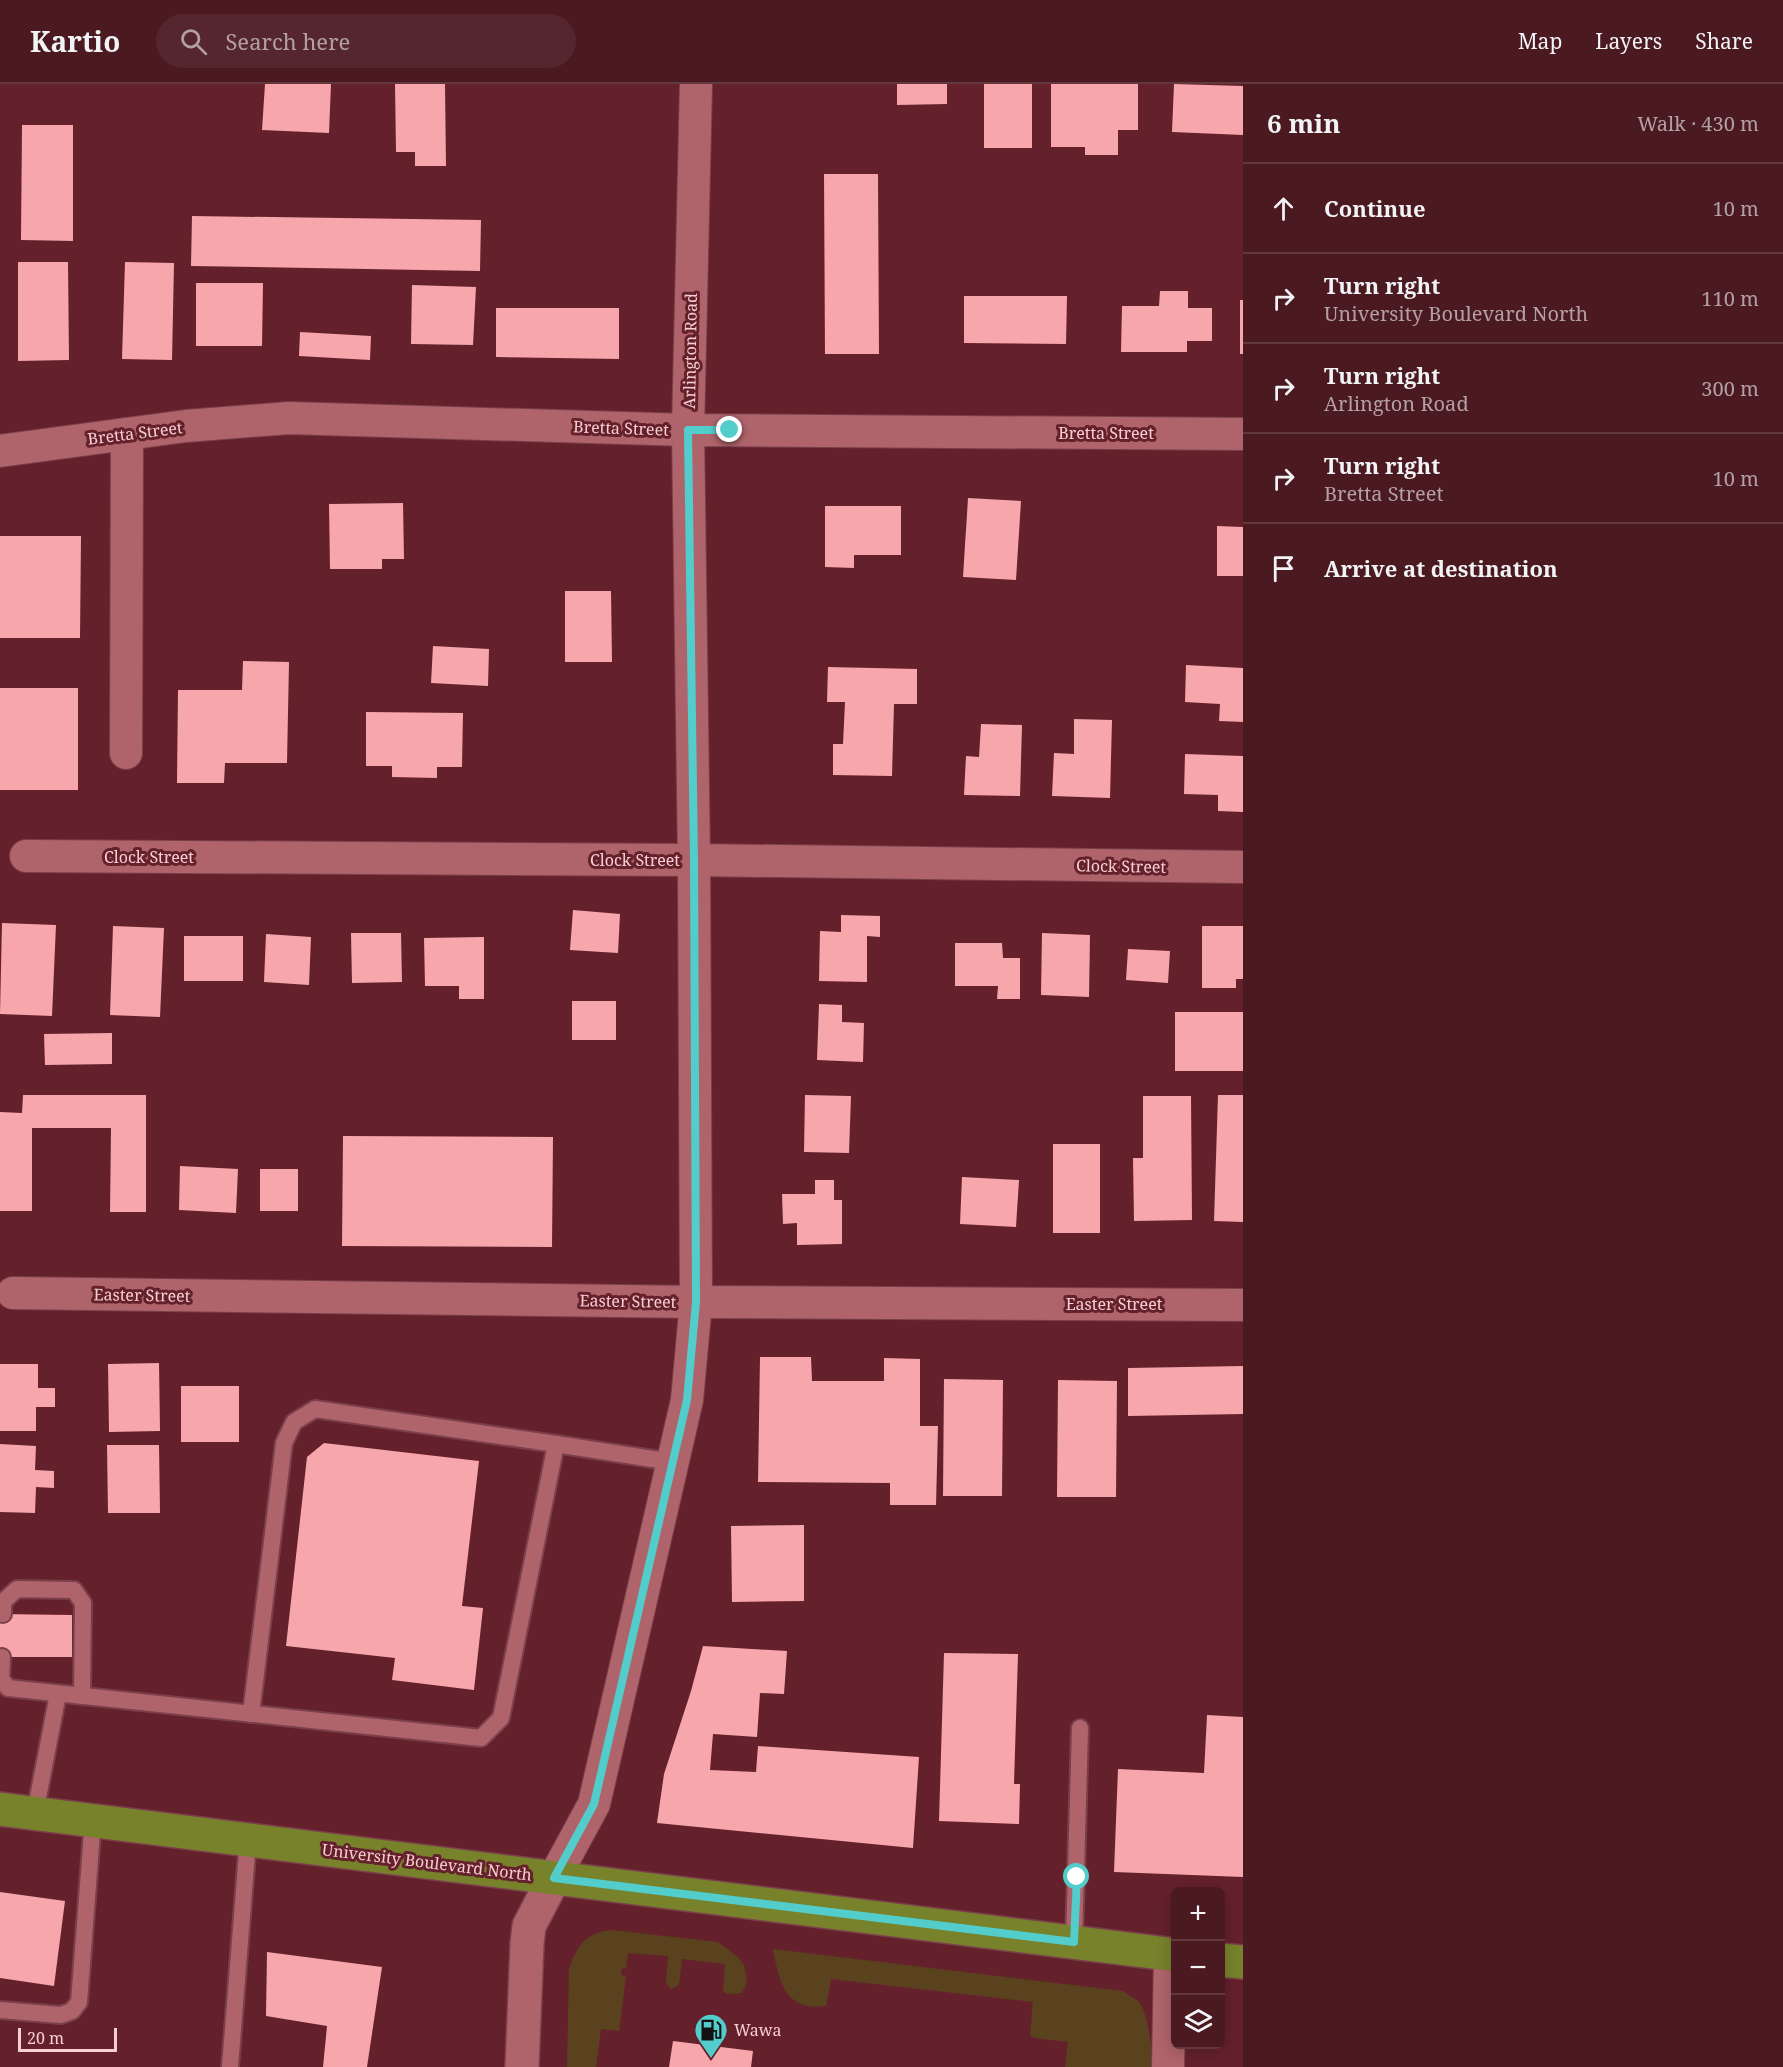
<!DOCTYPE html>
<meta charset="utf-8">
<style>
:root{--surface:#4b1920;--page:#55262d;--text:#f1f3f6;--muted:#b2a0a5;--line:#62383e}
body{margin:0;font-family:"Noto Serif",serif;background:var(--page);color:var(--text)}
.controls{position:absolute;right:18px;bottom:18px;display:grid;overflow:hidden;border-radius:9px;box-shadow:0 3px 15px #0003}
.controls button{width:54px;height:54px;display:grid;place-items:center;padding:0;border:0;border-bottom:2px solid var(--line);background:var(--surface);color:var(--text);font:30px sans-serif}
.scale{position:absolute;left:18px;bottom:15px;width:99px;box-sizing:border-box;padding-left:6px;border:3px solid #f9ced1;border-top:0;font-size:16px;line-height:21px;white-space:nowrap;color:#f9ced1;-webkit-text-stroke:4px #64212b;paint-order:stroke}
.stop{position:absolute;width:18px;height:18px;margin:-14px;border:4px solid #52cdcc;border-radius:50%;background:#fff}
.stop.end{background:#52cdcc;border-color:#fff;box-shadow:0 2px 6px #0008}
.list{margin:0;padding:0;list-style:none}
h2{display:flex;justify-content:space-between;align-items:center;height:78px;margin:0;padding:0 24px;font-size:26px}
h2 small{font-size:20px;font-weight:400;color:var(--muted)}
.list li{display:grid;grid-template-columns:39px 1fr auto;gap:18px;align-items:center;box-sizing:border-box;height:90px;padding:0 24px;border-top:2px solid var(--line)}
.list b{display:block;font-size:22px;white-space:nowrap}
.list p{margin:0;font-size:20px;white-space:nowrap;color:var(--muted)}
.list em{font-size:20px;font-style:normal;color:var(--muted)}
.icon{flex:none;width:33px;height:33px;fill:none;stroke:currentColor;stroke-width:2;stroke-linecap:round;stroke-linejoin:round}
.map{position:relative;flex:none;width:1243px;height:1983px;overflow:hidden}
header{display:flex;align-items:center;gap:36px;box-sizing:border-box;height:84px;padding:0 30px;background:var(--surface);border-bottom:2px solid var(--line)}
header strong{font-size:28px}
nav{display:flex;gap:33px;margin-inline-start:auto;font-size:21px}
.search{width:420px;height:54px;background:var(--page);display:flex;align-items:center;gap:15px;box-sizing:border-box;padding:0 21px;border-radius:33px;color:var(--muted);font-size:22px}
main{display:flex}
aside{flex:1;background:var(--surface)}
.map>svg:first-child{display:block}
.green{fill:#5a421f}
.building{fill:#f7a6ac}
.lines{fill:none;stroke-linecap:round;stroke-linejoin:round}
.lane-casing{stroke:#7b3f4c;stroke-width:20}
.street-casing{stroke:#7b3f4c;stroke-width:34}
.secondary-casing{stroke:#7b3f4c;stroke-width:36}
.primary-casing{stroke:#7b3f4c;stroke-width:36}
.lane{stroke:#af646b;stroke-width:16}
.street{stroke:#af646b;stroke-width:32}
.secondary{stroke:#af646b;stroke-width:33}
.primary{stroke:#77822b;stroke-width:33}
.route{stroke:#52cdcc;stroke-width:8}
.labels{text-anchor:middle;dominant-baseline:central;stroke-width:6;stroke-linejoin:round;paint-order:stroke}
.street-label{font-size:16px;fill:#f9ced1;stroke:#64212b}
.poi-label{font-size:16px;fill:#f9ced1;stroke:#64212b;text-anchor:start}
</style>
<header>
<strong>Kartio</strong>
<div class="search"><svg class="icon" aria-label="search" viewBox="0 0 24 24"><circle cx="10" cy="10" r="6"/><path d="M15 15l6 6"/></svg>Search here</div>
<nav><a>Map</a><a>Layers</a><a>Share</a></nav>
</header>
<main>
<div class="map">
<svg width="1243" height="1983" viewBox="0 0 1243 1983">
<rect width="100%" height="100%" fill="#64212b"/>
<!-- green -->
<g class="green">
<path d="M611,1846L718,1858L738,1873L744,1881L747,1899L742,1909L727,1910L723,1907L725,1880L682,1875L679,1901L671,1905L666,1899L668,1872L628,1869L626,1885L622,1884L621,1891L626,1892L619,1947L601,1945L596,1983H567L569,1885C578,1861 584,1850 611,1846Z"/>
<path d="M773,1865L1123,1907C1128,1911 1135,1914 1139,1918C1150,1933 1151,1965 1153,1983H1065L1068,1958L1034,1954L1030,1951L1033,1918L831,1895L826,1922C785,1928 779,1897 773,1865Z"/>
</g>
<!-- building -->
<g class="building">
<polygon points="265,0 331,0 329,49 262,46"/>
<polygon points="395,0 445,0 446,82 415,82 415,68 396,68"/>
<polygon points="897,0 947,0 947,20 897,21"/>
<rect x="984" y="0" width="48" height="64"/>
<polygon points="1051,0 1138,0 1138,46 1118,46 1118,71 1085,71 1085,63 1051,63"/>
<polygon points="1174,0 1243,2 1243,51 1172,48"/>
<polygon points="22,41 73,41 73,157 21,156"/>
<polygon points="824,90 878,90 879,270 825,270"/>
<polygon points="192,132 481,136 480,187 191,182"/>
<polygon points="18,178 68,178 69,276 18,277"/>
<polygon points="125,178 174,179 172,276 122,275"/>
<polygon points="196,199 263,199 262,262 196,262"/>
<polygon points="412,201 476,203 473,261 411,260"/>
<polygon points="1160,207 1188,207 1188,224 1212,224 1212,257 1187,257 1187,268 1121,268 1122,222 1159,222"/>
<polygon points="964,212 1067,212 1066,260 964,259"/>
<rect x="1240" y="216" width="3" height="54"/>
<polygon points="496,224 619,224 619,275 496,273"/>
<polygon points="300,248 371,252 370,276 299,272"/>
<polygon points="968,414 1021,417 1016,496 963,493"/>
<polygon points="403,419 404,475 382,475 382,485 330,485 329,420"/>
<polygon points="825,422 901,422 901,471 854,471 854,484 825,483"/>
<polygon points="1217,442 1243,443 1243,492 1217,492"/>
<polygon points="0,452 81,452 80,554 0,554"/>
<polygon points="565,507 611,507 612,578 565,578"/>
<polygon points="433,562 489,565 488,602 431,599"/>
<polygon points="243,577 289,578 287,679 225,679 224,699 177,699 178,606 242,606"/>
<polygon points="1186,581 1243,584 1243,638 1219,637 1220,620 1185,618"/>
<polygon points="828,583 917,585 917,620 894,620 892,692 833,691 833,660 843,660 845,618 827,618"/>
<rect x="0" y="604" width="78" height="102"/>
<polygon points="366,628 463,629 462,683 437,683 437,694 392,693 392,682 366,682"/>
<polygon points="1074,635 1112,636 1110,714 1052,712 1054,669 1074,670"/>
<polygon points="981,640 1022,641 1020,712 964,711 966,672 979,673"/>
<polygon points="1185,670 1243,672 1243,728 1218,727 1218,711 1184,710"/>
<polygon points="573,826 620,830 618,869 570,866"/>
<polygon points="841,831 880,832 880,853 867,852 867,898 819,897 820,847 841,848"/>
<polygon points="2,839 56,841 52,932 0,930"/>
<polygon points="113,842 164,844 160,933 110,931"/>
<polygon points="1202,842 1243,842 1243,895 1236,895 1236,904 1202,904"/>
<polygon points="351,849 401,849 402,898 352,899"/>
<polygon points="1042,849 1090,851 1089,913 1041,911"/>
<polygon points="266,850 311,853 309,901 264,898"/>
<rect x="184" y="852" width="59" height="45"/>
<polygon points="484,853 484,915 459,915 459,902 425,902 424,854"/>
<polygon points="955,859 1002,859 1003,874 1020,874 1020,915 997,915 998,902 955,902"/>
<polygon points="1128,865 1170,867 1168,899 1126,896"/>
<rect x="572" y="917" width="44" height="39"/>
<polygon points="819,920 842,921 842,938 864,939 863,978 817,976"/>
<rect x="1175" y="928" width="68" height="59"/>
<polygon points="112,949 112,980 45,981 44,950"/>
<polygon points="23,1011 146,1011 146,1128 110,1128 111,1044 32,1044 32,1127 0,1127 0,1028 22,1029"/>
<polygon points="805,1011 851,1012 849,1069 804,1068"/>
<polygon points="1218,1011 1243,1011 1243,1138 1214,1137"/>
<polygon points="1143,1012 1191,1012 1192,1136 1134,1137 1133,1074 1143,1074"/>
<polygon points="343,1052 553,1053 552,1163 342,1162"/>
<rect x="1053" y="1060" width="47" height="89"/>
<polygon points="180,1082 238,1085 236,1129 179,1126"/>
<rect x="260" y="1085" width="38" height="42"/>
<polygon points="962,1093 1019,1096 1016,1143 960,1140"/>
<polygon points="815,1096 834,1096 834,1116 842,1116 842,1160 797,1161 797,1139 783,1140 782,1110 815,1110"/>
<polygon points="760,1273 811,1273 812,1297 884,1297 884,1274 920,1275 920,1342 938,1342 936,1421 890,1421 890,1399 758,1398"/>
<polygon points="159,1279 160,1347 109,1348 108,1280"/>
<polygon points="0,1280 38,1280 38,1304 55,1304 55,1323 36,1323 36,1347 0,1347"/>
<polygon points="1243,1282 1243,1330 1128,1332 1128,1284"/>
<polygon points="944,1295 1003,1296 1002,1412 943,1412"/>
<polygon points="1058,1296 1117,1297 1116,1413 1057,1413"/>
<rect x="181" y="1302" width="58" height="56"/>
<polygon points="324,1359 479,1377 462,1522 483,1524 474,1606 392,1596 395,1574 286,1562 307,1373"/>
<polygon points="0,1360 36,1362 35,1386 54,1387 54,1404 36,1403 35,1429 0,1428"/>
<polygon points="107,1361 159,1361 160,1429 108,1429"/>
<polygon points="804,1441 804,1517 732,1518 731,1442"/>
<polygon points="0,1530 72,1531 72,1573 0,1573"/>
<polygon points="703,1562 787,1567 784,1610 760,1609 757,1653 713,1650 710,1686 756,1688 758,1662 919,1673 913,1764 657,1739 664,1690 691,1607"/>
<polygon points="944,1569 1018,1570 1014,1700 1020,1700 1019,1740 939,1737"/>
<polygon points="1207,1631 1243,1633 1243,1793 1114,1788 1118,1685 1204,1689"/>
<polygon points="0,1808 65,1817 54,1902 0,1894"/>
<polygon points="267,1868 382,1883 367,1983 323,1983 327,1942 266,1932"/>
<polygon points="673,1957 753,1967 751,1983 669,1983"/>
</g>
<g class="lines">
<defs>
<g id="lane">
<polyline points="3,1530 3,1518 17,1505 74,1506 83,1519 82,1612"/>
<polyline points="2,1573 1,1595 8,1604 481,1654 501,1634 556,1360 672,1378"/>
<polyline points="251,1630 284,1359 294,1338 315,1325 556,1360"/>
<polyline points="35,1729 58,1610"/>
<polyline points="1074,1858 1080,1644"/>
<polyline points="0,1926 61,1931 72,1927 79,1918 93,1736"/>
<polyline points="230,1983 248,1756"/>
</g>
<g id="street">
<polyline points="0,367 186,342 289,334 688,346 1243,350"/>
<polyline points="126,669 127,350"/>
<polyline points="26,772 694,776 1243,783"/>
<polyline points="13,1209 696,1218 1243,1221"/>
<polyline points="554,1794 594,1720 687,1316 696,1218 694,776 688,346 696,0"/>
<polyline points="1168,1983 1170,1870"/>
</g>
<polyline id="secondary" points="522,1983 527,1860 529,1842 554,1794"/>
<g id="primary">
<polyline points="0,1725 1176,1871"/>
<polyline points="1220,1876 1243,1878"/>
</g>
</defs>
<!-- lane casing -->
<use href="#lane" class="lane-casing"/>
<!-- street casing -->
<use href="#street" class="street-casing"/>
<!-- secondary casing -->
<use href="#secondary" class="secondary-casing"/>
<!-- primary casing -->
<use href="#primary" class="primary-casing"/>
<!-- lane -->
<use href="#lane" class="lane"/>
<!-- street -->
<use href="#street" class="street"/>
<!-- secondary -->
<use href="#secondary" class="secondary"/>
<!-- primary -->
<use href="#primary" class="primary"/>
</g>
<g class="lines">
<!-- route -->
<polyline class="route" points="730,346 688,346 694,776 696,1218 687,1316 594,1720 554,1794 1074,1858 1077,1793"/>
</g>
<!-- icons -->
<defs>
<symbol id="fuel-pin" viewBox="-11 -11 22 30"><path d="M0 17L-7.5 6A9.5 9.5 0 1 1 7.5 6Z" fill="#52cdcc" stroke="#64212b"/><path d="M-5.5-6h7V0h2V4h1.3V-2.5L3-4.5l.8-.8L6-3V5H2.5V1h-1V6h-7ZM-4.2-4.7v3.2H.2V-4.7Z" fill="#111"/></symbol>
</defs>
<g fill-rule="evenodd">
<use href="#fuel-pin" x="692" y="1927" width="38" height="52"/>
</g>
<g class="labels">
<!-- street labels -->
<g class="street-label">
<text transform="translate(690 267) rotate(-89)">Arlington Road</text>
<text transform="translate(621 344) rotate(2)">Bretta Street</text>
<text transform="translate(135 349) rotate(-7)">Bretta Street</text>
<text x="1106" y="349">Bretta Street</text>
<text x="149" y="773">Clock Street</text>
<text x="635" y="776">Clock Street</text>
<text transform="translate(1121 782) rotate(1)">Clock Street</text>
<text transform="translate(142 1211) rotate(1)">Easter Street</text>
<text transform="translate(628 1217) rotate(1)">Easter Street</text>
<text x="1114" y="1220">Easter Street</text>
<text transform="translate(427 1778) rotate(7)">University Boulevard North</text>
</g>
<!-- poi labels -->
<g class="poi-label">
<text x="734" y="1946">Wawa</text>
</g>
</g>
</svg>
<div class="controls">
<button>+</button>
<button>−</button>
<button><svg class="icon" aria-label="layers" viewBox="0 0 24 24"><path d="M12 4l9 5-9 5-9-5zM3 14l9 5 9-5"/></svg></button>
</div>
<div class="scale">20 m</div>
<div class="stop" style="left:1077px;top:1793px"></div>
<div class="stop end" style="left:730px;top:346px"></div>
</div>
<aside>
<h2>6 min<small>Walk · 430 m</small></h2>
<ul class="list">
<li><svg class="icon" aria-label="ahead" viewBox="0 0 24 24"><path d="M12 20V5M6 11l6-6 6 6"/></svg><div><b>Continue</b></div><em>10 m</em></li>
<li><svg class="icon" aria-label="right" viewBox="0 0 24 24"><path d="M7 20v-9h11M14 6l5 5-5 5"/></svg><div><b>Turn right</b><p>University Boulevard North</p></div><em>110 m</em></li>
<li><svg class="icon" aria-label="right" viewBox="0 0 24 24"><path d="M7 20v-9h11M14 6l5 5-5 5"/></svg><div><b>Turn right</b><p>Arlington Road</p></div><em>300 m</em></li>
<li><svg class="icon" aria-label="right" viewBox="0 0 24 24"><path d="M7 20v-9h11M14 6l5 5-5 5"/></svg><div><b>Turn right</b><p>Bretta Street</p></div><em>10 m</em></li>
<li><svg class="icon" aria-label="arrive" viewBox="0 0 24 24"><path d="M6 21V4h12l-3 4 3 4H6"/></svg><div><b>Arrive at destination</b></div></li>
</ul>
</aside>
</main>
